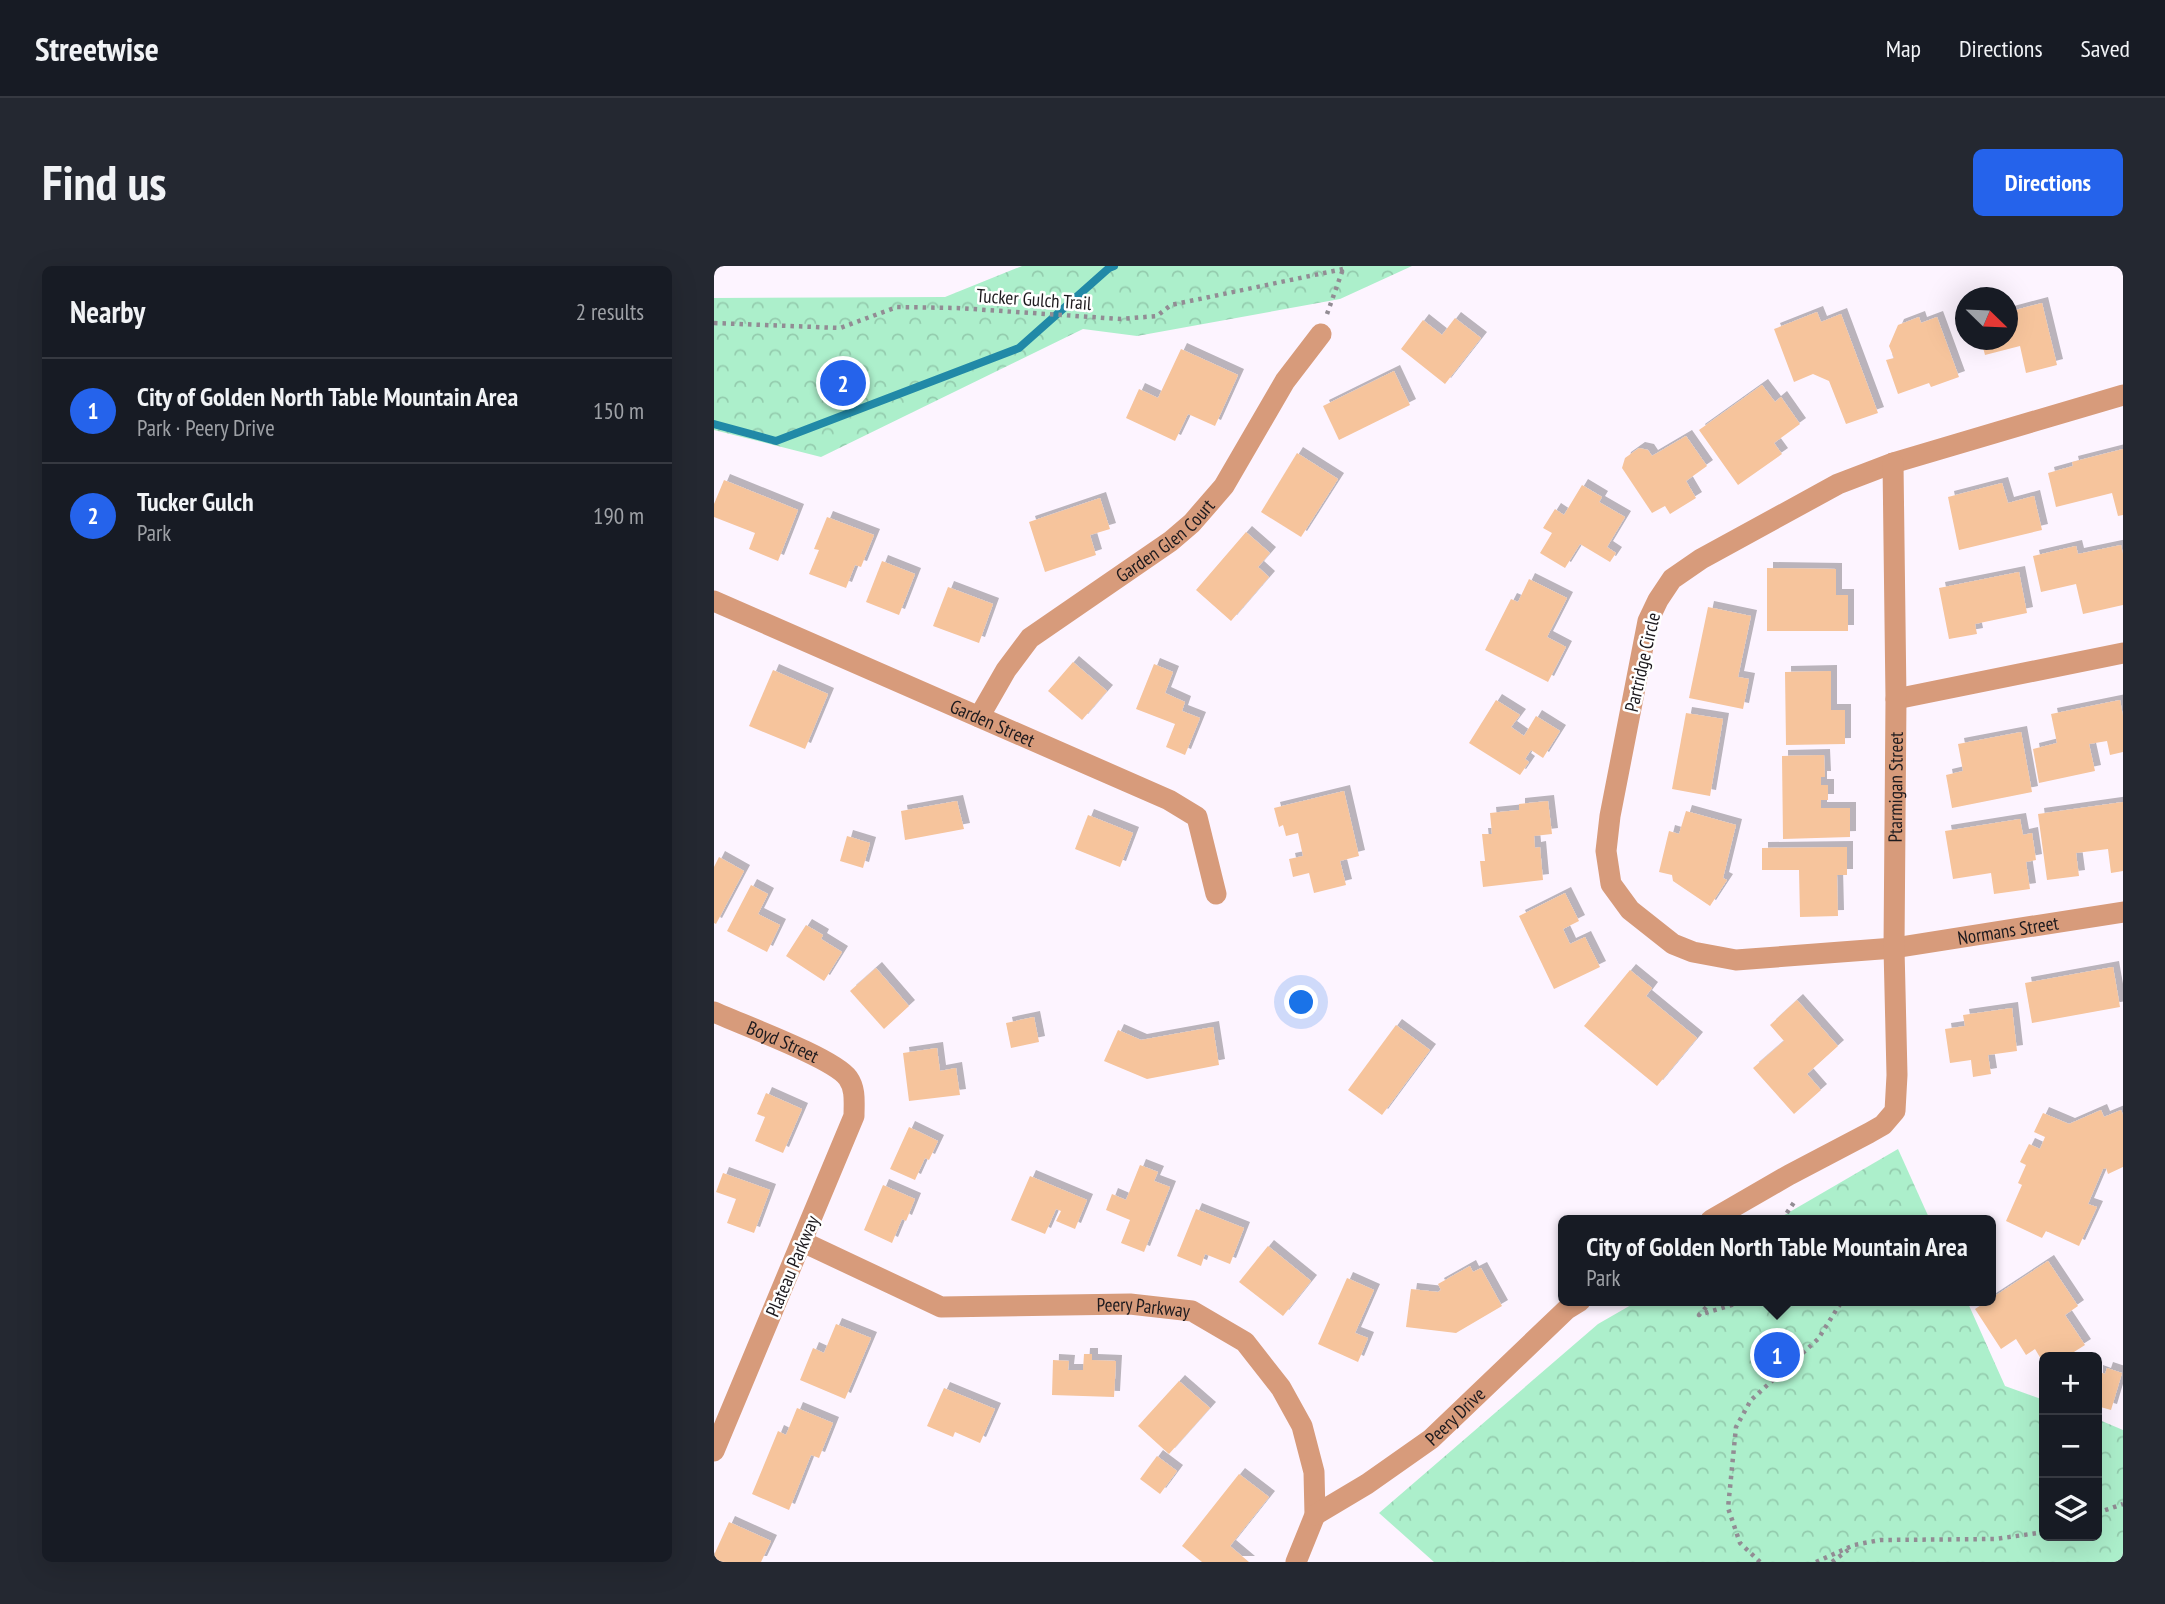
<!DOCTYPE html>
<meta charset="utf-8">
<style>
:root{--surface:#171b24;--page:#242831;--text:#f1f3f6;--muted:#9ea1a6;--line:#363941;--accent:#2563eb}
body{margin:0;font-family:"PT Sans Narrow",sans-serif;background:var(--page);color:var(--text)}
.controls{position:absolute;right:21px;bottom:21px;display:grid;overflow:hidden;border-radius:10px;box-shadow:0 7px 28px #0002}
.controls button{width:63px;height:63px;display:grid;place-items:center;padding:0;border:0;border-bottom:2px solid var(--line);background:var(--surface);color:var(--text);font:35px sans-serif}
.compass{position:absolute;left:1241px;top:21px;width:63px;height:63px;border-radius:50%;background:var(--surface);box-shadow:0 7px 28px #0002;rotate:113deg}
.you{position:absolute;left:588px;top:737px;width:24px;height:24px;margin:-18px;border:5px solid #fff;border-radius:50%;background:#1a73e8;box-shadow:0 0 0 10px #1a73e833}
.badge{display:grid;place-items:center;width:46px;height:46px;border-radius:50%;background:var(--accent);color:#fff;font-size:23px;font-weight:700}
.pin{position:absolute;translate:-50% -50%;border:4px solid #fff;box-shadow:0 2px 7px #0006}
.popup{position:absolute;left:844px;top:949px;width:438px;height:91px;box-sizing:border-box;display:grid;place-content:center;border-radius:10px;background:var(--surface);filter:drop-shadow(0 2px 5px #0005);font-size:23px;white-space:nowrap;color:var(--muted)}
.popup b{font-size:26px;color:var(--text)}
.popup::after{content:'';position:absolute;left:50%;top:100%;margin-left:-14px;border:14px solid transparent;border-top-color:var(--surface)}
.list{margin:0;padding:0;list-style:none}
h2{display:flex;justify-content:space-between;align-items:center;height:91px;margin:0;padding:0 28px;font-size:30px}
h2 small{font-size:23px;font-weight:400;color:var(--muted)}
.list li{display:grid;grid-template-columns:46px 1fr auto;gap:21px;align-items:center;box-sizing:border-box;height:105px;padding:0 28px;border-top:2px solid var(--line)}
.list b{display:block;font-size:26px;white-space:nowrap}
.list p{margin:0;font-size:23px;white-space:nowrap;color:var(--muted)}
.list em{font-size:23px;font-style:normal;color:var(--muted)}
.icon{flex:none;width:38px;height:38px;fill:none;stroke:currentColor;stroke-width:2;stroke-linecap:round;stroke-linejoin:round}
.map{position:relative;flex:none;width:1409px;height:1296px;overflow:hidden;border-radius:10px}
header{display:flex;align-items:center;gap:42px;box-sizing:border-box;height:98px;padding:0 35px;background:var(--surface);border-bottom:2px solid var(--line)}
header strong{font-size:33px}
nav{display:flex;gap:38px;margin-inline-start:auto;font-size:24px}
.intro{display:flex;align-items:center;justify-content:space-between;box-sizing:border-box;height:168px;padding:0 42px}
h1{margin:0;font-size:49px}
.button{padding:18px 32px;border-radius:10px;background:var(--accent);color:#fff;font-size:24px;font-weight:700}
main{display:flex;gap:42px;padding:0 42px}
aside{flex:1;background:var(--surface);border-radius:10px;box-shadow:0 7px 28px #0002}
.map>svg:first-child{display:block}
.forest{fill:url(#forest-crowns)}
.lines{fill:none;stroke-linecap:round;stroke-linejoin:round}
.stream{stroke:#2189a7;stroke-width:8}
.building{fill:#f6c49c;filter:url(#shadow)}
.path{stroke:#928c94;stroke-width:4.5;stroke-dasharray:3.5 5;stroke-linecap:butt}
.minor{stroke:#d79b7b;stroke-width:21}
.labels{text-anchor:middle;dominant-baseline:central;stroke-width:5;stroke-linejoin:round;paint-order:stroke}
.street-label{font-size:19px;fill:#1d1a1e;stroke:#fff}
</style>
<header>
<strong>Streetwise</strong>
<nav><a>Map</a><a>Directions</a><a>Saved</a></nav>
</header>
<div class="intro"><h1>Find us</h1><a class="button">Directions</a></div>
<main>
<aside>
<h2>Nearby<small>2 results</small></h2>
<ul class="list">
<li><span class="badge">1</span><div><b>City of Golden North Table Mountain Area</b><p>Park · Peery Drive</p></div><em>150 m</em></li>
<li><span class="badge">2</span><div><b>Tucker Gulch</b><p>Park</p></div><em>190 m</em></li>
</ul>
</aside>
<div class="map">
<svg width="1409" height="1296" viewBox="0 0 1409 1296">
<defs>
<pattern id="forest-crowns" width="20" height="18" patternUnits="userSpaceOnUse" patternTransform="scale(1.75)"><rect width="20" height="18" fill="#acefcb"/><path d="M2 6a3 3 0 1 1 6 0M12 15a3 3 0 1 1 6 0" fill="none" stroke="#94ccae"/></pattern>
<filter id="shadow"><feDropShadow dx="6" dy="-6" stdDeviation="0" flood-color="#0004"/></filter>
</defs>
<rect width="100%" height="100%" fill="#fdf4ff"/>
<!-- forest -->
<g class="forest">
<polygon points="308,0 698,0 626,33 423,70 369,63 107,191 0,164 0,32 231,31"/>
<polygon points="1184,883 1216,954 1062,954"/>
<polygon points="924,1035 1253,1035 1291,1120 1330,1134 1330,1270 1383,1270 1383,1153 1409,1164 1409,1296 720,1296 665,1247 884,1058"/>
</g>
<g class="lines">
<!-- stream -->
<polyline class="stream" points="0,158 62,175 305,82 395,2 400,0"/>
</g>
<!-- building -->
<g class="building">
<polygon points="1328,37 1343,99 1312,107 1306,80 1271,89 1267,74 1294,74 1294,46"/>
<polygon points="1103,46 1107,56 1127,48 1164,147 1132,158 1115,115 1099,108 1080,116 1060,63"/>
<polygon points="1205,51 1207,57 1223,51 1245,111 1217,121 1215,117 1184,128 1172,94 1180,92 1175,80 1184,59"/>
<polygon points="741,52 767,72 731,118 687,83 709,54 728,69"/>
<polygon points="467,83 524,109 501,160 474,148 461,175 412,152 425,123 444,132"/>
<polygon points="680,105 696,139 625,174 609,140"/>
<polygon points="1048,119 1061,136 1067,131 1086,158 1060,177 1068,188 1024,219 985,164"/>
<polygon points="972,170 993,200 972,215 982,232 956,248 951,240 938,247 908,202 911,192 925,182 934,184 938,190"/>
<polygon points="1409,183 1409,249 1404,250 1398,227 1342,241 1334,207 1359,200 1358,196"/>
<polygon points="583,187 624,213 587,271 547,246"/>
<polygon points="10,214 84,244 64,295 35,283 41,267 0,251 0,238"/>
<polygon points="1288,217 1294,237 1320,230 1328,264 1245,284 1234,231"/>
<polygon points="868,219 888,231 885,236 911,251 893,281 902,287 896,296 866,278 851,302 826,287 838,267 829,262 841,243 850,249"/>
<polygon points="386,232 396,263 376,269 382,289 331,306 315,256"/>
<polygon points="113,251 160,269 147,301 141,299 132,322 95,308 105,284 100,283"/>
<polygon points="532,266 556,287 544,301 555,311 517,355 482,324"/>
<polygon points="1407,279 1409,288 1409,339 1369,348 1362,318 1327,326 1319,290 1362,280 1364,288"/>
<polygon points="168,295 201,308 185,349 152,336"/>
<polygon points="1053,302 1122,303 1122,329 1134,329 1134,365 1053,365"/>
<polygon points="1305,306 1313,347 1261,358 1263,368 1235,373 1225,322"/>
<polygon points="815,313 853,332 833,371 852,381 834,416 771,384 797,333 804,336"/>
<polygon points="234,321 279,338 265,377 219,360"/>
<polygon points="994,341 1037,350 1024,411 1035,413 1029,443 975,432"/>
<polygon points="359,396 393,425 368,454 334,425"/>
<polygon points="440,398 459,406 451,427 471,436 468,445 486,452 471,489 452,481 461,458 422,443"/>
<polygon points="59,404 114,428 91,483 35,460"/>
<polygon points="1117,405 1117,444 1131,444 1131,478 1072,479 1071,406"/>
<polygon points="782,434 806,449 797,461 810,470 822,450 846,465 829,492 817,484 811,493 815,496 806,509 755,477"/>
<polygon points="1406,434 1409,450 1409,486 1396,489 1393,475 1375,478 1381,505 1325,517 1319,483 1343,477 1337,448"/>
<polygon points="972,447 1009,453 996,530 958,523"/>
<polygon points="1307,466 1318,526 1238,542 1232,509 1249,505 1244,478"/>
<polygon points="1110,489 1111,511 1107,511 1107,519 1114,519 1114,534 1107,534 1107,542 1136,542 1136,571 1069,573 1068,490"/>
<polygon points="630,525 645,590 626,595 632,619 600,627 595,607 579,611 575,593 589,590 584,567 572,570 569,559 565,561 560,542"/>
<polygon points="243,535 250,563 191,574 187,545"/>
<polygon points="834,535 838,568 820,570 821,582 826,581 829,614 769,621 766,595 771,595 768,568 778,568 776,547 805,544 805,538"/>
<polygon points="1409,536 1409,605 1397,607 1394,583 1362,587 1365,610 1333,614 1324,548"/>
<polygon points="972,545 1022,559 1009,612 1013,614 996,640 959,615 958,609 945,606 955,565 965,568"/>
<polygon points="374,549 419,567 406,601 361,583"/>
<polygon points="1306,553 1309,569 1318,567 1322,594 1312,596 1316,623 1280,628 1277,607 1239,613 1231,565"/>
<polygon points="133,570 156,577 149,602 126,595"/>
<polygon points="1133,581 1133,609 1123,609 1124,650 1086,651 1085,604 1048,604 1048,582"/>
<polygon points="5,591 30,605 2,658 0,657 0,601"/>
<polygon points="37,619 54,628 44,648 66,659 53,686 13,665"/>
<polygon points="851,627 865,655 849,663 856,678 871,671 886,701 840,723 805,650"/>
<polygon points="92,659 109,669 107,673 128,686 110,715 72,690"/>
<polygon points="1399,701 1406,741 1318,757 1311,717"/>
<polygon points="162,702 195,740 170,763 136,725"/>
<polygon points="916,704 938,722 932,730 983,772 943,820 870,760"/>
<polygon points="1083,734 1124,780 1093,808 1107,824 1080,848 1039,802 1070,775 1056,759"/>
<polygon points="1298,742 1303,785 1274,789 1277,808 1259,811 1257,794 1236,797 1231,763 1251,760 1249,749"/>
<polygon points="320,751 325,776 297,782 292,757"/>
<polygon points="682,759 716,784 668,849 634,824"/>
<polygon points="499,761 505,799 433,813 390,795 404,764 427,774"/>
<polygon points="223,782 226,805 242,802 246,829 195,835 189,787"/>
<polygon points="52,827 88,843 69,887 41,875 51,851 43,848"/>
<polygon points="1387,844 1390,851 1407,844 1409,849 1409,901 1394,908 1392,902 1389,903 1374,938 1383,941 1365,980 1332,965 1328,972 1292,955 1308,919 1304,917 1312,899 1306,896 1315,878 1326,883 1331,871 1320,866 1329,847 1355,858"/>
<polygon points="195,861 224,875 215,894 211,892 201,914 176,903"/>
<polygon points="426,899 444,906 440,915 456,921 430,986 407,977 416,954 392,944 398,928 412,934"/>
<polygon points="9,907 56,924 40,967 13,957 22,933 2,926"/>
<polygon points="316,910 373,934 361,963 342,955 347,945 342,943 331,968 297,954"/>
<polygon points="169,919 201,933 192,955 188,953 178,977 150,964"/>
<polygon points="482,943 530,962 516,998 491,988 487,1000 463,990"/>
<polygon points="554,980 597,1015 569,1050 525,1016"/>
<polygon points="1334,995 1364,1040 1351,1049 1371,1079 1352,1091 1330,1091 1330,1098 1321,1083 1312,1089 1302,1073 1287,1083 1261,1043"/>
<polygon points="756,1000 759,1006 767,1002 788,1040 742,1067 692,1061 697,1023 724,1026 727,1024 724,1018"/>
<polygon points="633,1012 660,1024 641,1067 654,1072 644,1096 604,1078"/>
<polygon points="122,1058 157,1072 131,1133 86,1114 99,1082 110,1087"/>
<polygon points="370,1088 378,1088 378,1094 402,1095 400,1131 338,1129 339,1094 355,1095 354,1104 369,1104"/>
<polygon points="1393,1102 1408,1107 1397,1144 1383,1140 1383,1105 1391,1108"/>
<polygon points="465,1115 496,1142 455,1188 424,1160"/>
<polygon points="230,1122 281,1143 266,1177 241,1166 239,1171 213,1160"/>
<polygon points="83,1142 119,1157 105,1192 97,1189 75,1244 38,1228 64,1165 72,1169"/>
<polygon points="443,1190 463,1205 446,1228 426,1213"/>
<polygon points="525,1208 555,1231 516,1280 535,1296 488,1296 468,1280"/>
<polygon points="15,1256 57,1275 47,1296 0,1296 0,1289"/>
</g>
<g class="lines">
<!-- path -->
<g class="path">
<polyline points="613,48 629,3"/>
<polyline points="0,57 126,62 183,41 243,42 407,53 443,50 457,39 629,3 633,0"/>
<polyline points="1068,954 1081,935"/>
<polyline points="998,1035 985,1049 1031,1035"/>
<polyline points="1383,1247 1409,1238"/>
<polyline points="1046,1296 1026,1277 1014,1242 1022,1161 1037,1134 1104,1073 1128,1035"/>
<polyline points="1102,1296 1140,1279 1166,1274 1282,1273 1330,1266"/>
<polyline points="1118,1296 1134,1284"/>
</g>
<!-- minor -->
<g class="minor">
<path id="s1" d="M1409,129L1179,197L1124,218L987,293L958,313L944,334L934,355L896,550L892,585L897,618L916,644L959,678L979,686L1022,694L1180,682L1409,646"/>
<path id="s2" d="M0,335L455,534L483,551L502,628"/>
<polyline points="1182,433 1409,387"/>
<path id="s3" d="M265,451L292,404L316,372L457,275L478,257L510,220L571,115L607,68"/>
<path id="s4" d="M0,746C26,758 120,792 134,812C142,823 140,837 140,850L0,1185"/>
<path id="s5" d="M997,954L1075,909L1155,867L1169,859L1181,845L1183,809L1180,682L1182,433L1179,197"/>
<path id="s6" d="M89,976L227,1041L416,1038L478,1045L531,1076L567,1122L588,1160L600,1206L601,1249L582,1296"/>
<path id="s7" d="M601,1249L653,1218L717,1173L853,1043L866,1035"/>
</g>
</g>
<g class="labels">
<!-- street labels -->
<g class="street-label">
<text transform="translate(320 33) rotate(4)">Tucker Gulch Trail</text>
<text stroke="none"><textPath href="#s3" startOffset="261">Garden Glen Court</textPath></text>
<text transform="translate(928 396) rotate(-77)">Partridge Circle</text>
<text stroke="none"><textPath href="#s2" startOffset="304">Garden Street</textPath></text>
<text stroke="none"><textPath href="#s5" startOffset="539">Ptarmigan Street</textPath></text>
<text stroke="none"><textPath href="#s1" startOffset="1232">Normans Street</textPath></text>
<text stroke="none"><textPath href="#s4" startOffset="75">Boyd Street</textPath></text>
<text transform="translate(78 1000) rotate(-67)">Plateau Parkway</text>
<text stroke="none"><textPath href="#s6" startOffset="355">Peery Parkway</textPath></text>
<text stroke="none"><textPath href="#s7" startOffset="172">Peery Drive</textPath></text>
</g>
</g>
</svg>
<div class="controls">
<button>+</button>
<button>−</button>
<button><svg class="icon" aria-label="layers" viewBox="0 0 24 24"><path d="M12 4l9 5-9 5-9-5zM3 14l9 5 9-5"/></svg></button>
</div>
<svg class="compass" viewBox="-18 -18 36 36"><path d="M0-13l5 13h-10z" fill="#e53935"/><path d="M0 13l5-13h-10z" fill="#9ea1a6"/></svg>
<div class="you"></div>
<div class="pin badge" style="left:1063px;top:1089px">1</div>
<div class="popup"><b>City of Golden North Table Mountain Area</b>Park</div>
<div class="pin badge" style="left:129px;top:117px">2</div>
</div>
</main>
